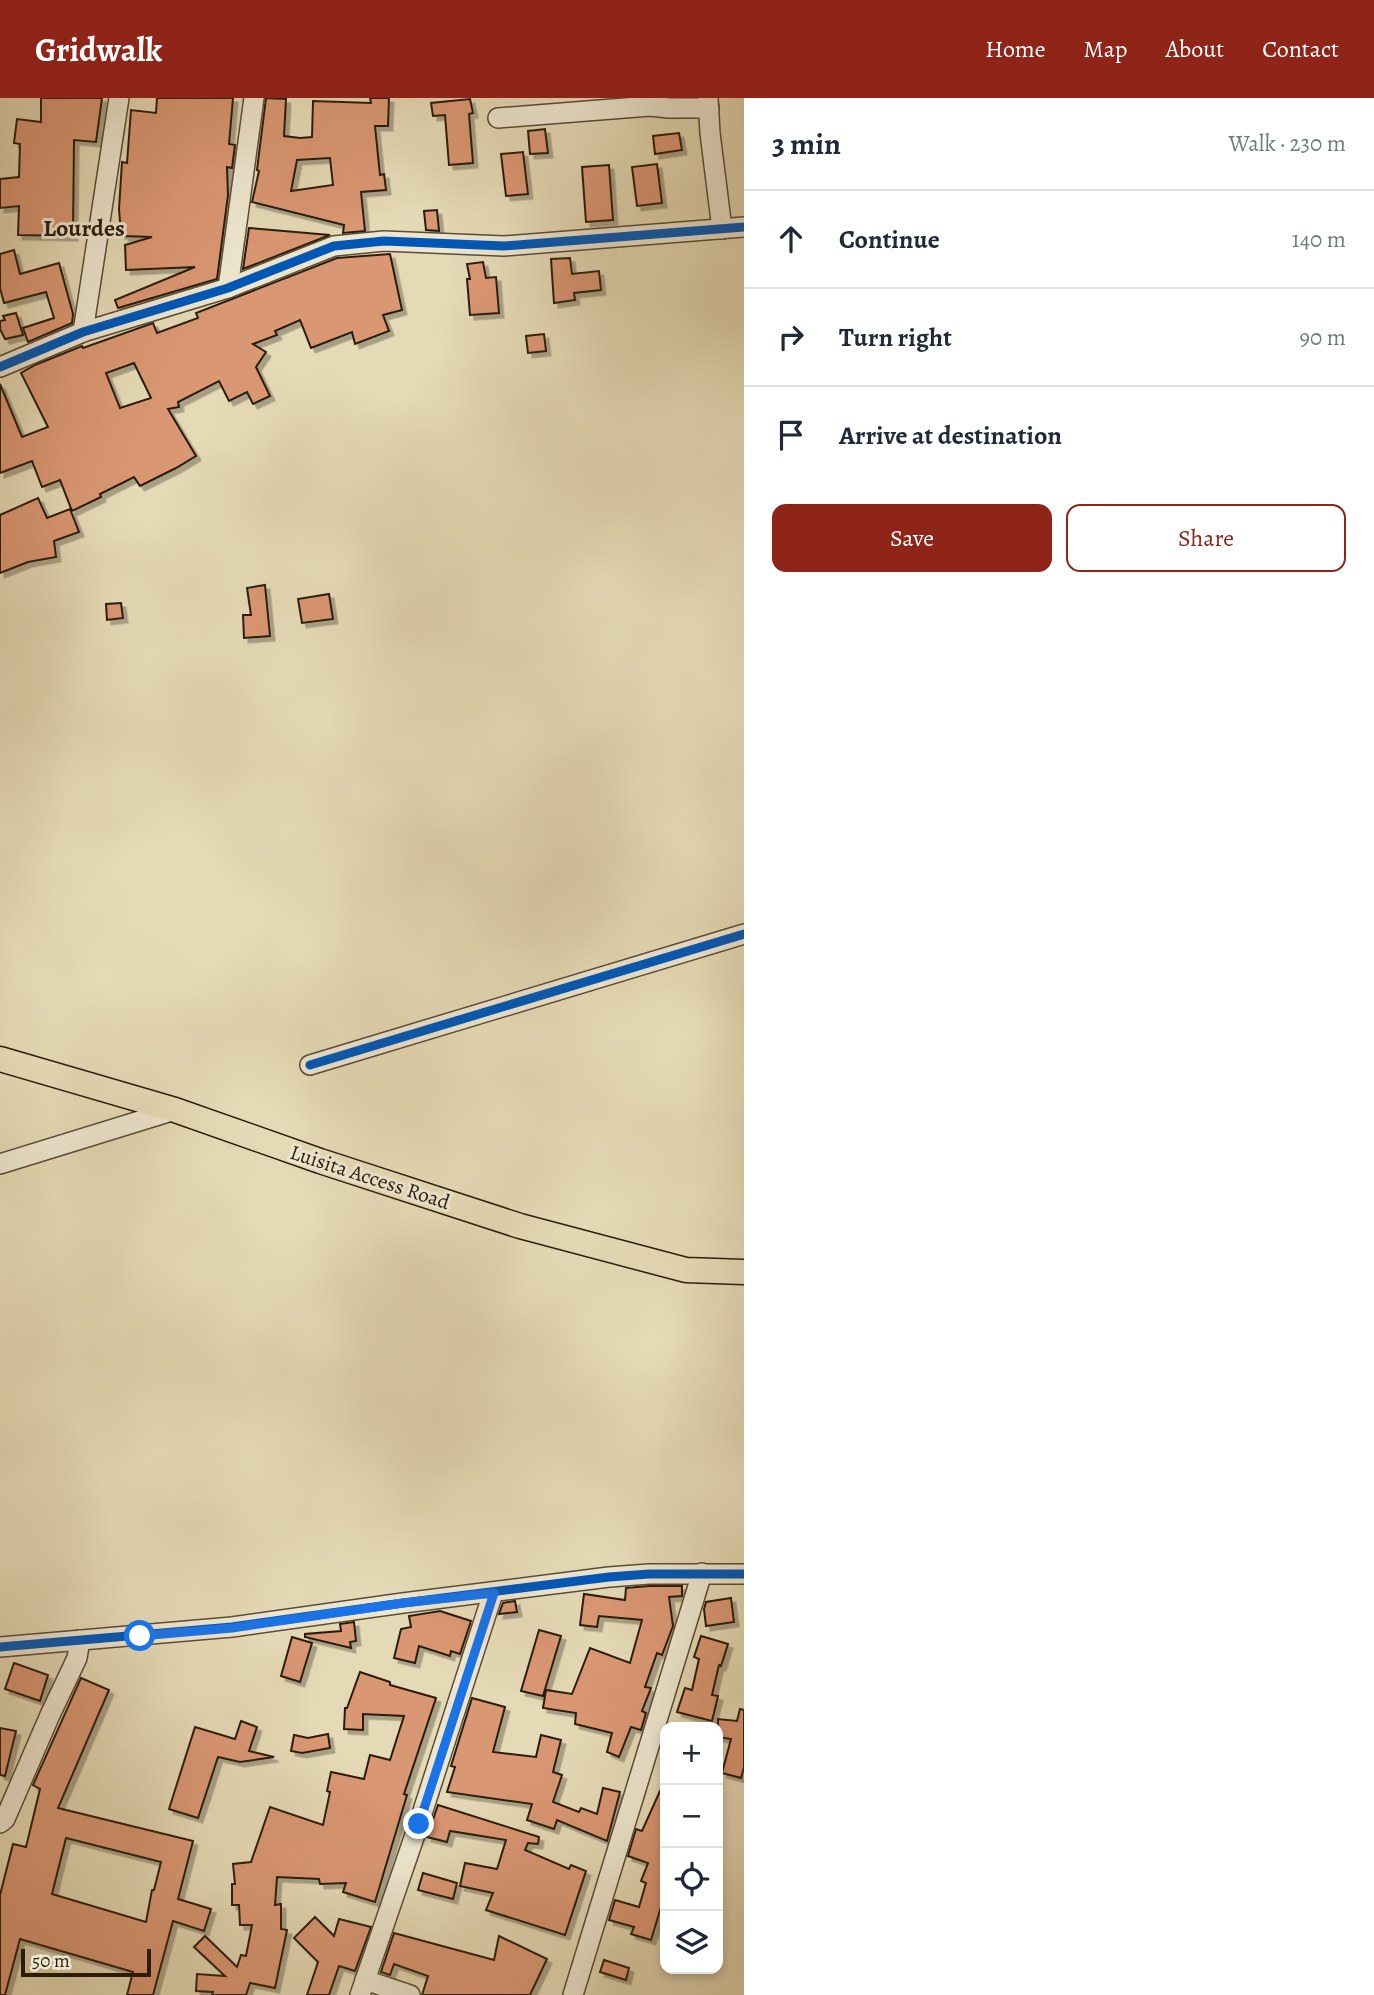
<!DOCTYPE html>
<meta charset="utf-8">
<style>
:root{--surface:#fff;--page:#f6f6f7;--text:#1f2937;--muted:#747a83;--line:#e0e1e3;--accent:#8f2418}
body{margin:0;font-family:Alegreya,serif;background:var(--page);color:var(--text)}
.controls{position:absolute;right:21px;bottom:21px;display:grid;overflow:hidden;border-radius:14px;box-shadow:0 4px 10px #0003}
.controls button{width:63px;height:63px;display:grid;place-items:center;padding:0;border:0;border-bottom:2px solid var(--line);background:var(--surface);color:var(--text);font:35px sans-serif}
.scale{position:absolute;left:21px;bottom:18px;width:130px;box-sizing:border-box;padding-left:7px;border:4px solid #2b1c0c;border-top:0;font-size:19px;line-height:24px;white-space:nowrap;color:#2b1c0c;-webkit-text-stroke:5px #eee7d0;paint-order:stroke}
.stop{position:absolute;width:21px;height:21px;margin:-16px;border:5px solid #1a73e8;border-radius:50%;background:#fff}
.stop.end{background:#1a73e8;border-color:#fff;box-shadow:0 2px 7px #0008}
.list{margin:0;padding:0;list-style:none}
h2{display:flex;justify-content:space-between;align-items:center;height:91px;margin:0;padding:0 28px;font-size:30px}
h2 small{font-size:23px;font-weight:400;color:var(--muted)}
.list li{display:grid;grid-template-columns:46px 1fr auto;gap:21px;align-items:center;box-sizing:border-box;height:98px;padding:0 28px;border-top:2px solid var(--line)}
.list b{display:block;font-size:26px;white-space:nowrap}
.list em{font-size:23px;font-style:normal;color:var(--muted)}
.actions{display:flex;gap:14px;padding:21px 28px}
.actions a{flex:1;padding:16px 0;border:2px solid var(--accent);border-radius:14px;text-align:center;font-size:24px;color:var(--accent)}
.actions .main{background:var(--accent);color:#fff}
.icon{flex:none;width:38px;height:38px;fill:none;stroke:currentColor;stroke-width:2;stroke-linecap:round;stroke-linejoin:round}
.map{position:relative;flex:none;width:744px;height:1897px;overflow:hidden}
header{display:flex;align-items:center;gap:42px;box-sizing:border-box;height:98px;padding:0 35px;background:var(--accent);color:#fff}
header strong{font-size:33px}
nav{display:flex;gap:38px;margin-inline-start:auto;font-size:24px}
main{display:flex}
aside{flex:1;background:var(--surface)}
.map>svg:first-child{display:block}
.building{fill:#da9773;stroke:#2b1c0c;stroke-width:2;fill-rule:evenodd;filter:url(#shadow)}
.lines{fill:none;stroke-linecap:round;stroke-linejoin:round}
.minor-casing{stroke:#5a4c36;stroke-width:22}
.major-casing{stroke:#2b1c0c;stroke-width:27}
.minor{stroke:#eee7d0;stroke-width:19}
.major{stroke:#e5dab6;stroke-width:24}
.cycleway-casing{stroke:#eee7d0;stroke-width:13}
.cycleway{stroke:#0057b8;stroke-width:9}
.route{stroke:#1a73e8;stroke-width:9}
.labels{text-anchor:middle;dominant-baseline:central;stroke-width:6;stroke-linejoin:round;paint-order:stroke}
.street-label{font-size:21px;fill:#2b1c0c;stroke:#eee7d0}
.quarter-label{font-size:24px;font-weight:bold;fill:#2b1c0c;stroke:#eee7d0}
</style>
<header>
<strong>Gridwalk</strong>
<nav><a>Home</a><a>Map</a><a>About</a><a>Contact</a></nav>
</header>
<main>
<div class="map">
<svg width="744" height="1897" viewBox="0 0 744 1897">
<defs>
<filter id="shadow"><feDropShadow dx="4.5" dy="4.5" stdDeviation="0" flood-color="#0004"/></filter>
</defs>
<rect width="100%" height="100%" fill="#e5dab6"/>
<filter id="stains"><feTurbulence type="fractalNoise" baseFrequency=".00286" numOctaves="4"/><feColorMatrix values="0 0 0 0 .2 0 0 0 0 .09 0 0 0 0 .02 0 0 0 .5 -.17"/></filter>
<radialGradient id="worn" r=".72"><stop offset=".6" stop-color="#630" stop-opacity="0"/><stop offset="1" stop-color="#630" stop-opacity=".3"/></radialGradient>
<!-- building -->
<g class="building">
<polygon points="41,0 102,0 96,44 74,42 73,138 18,137 19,108 0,110 0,81 19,79 20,46 14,45 17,21 41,24"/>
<polygon points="157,0 233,0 229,46 235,47 232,70 227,69 228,97 217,181 118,210 115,202 195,169 126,172 125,147 152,139 124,138 124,136 121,136 119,111 122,64 127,65 131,12 156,15"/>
<path d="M266,0L286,1L284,38L300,40L312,39L313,3L371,5L370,0H389L388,28H375L380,77L384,76L386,92L361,94L365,133L343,135L344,127L252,104L259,73L257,72ZM330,60L333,87L291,93L297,62Z"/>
<polygon points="470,1 473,15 469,16 473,65 449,67 445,17 433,18 431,5"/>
<polygon points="545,31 548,55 530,56 528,33"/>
<polygon points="679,35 682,52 655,56 653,38"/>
<polygon points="523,54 528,96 506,98 501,56"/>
<polygon points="657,66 662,105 637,108 632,69"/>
<polygon points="609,67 613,122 586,124 582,69"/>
<polygon points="437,112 439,133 426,132 424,113"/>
<polygon points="249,130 330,137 243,171"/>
<polygon points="14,152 20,176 59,165 73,216 72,225 28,244 23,230 54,220 46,194 4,205 0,190 0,156"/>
<path d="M390,156L402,212L383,217L389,233L355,246L352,234L311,250L300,222L275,233L277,237L253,246L266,254L256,269L270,298L253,306L247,294L229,303L219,283L178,304L179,309L168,311L196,358L176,370L140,388L134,379L100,396L101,399L72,413L60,382L42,389L32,363L0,375V286L22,339L48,329L21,275L35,267L82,248L83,250L153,225L157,235L198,220L196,215L337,160ZM134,265L151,300L120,310L106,275Z"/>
<polygon points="570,160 572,176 599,173 601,192 574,195 575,202 554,205 551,161"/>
<polygon points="483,164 486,180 496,179 499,215 470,217 467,181 470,181 467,166"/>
<polygon points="16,215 23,237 5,241 0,231 0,223 5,222 3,218"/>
<polygon points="544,236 546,253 528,255 526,238"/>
<polygon points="38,400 47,420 70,411 79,434 54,443 56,459 28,464 0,475 0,417"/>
<polygon points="265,487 270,538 244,540 243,517 251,517 247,490"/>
<polygon points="329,496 333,521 302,525 298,501"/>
<polygon points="121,505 123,520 107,522 106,506"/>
<polygon points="649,1488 682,1488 682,1498 669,1499 673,1528 662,1557 657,1555 645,1589 651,1590 642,1613 646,1615 641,1632 631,1629 619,1659 607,1654 612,1635 575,1626 576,1615 543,1610 546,1592 572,1596 590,1550 630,1565 642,1522 599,1518 597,1529 580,1527 584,1496 625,1502 626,1490"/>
<polygon points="731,1500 734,1524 706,1528 704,1511 706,1504"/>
<polygon points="515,1503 517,1514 499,1516 503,1505"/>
<polygon points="440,1513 471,1523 460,1556 451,1553 450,1558 419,1548 415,1565 394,1560 401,1531 411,1529 409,1518"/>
<polygon points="354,1524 356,1543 350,1544 351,1550 305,1539 305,1536 341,1533 340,1526"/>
<polygon points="539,1532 561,1538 543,1598 521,1593"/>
<polygon points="701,1538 728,1546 721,1568 719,1567 712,1597 718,1598 712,1623 677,1614 685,1590 692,1592 699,1561 694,1559"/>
<polygon points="292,1539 312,1545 300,1584 281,1578"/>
<polygon points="14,1565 48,1577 40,1603 5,1591"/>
<polygon points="360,1574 390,1584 390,1587 436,1600 404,1696 407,1697 375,1804 343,1794 346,1785 320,1786 319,1781 277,1779 275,1807 281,1806 281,1831 287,1832 275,1890 250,1885 246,1897 212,1897 213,1894 196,1893 197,1876 225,1878 194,1849 205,1838 237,1869 241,1857 246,1858 252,1827 240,1827 239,1807 232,1807 232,1786 235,1786 233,1766 251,1764 270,1709 323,1727 330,1694 327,1693 331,1674 364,1681 370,1657 390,1662 404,1618 363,1616 363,1632 344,1631 345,1610 347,1610"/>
<path d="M81,1580L109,1592L58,1710L193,1743L178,1801L211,1811L204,1833L173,1823L153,1897H127L133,1874L20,1841L5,1897H0V1797L13,1746L26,1749L40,1691L33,1687ZM66,1740L161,1764L154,1792H152L146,1824L52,1796Z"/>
<polygon points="472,1600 505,1609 493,1654 536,1659 541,1637 561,1642 553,1674 562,1677 553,1704 579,1714 581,1710 597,1716 603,1690 620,1694 607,1743 557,1722 554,1731 527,1722 532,1706 447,1694 455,1669 451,1668"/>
<polygon points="740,1611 744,1612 744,1669 741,1680 722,1675 731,1641 718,1639 718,1621 737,1623"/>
<polygon points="241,1623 257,1629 249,1653 274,1659 240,1664 218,1659 198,1720 169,1711 195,1629 235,1641"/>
<polygon points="0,1630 16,1633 5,1678 0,1677"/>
<polygon points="328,1636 330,1650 302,1655 291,1653 294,1637 308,1640"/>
<polygon points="665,1682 665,1796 651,1842 631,1836 634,1829 609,1822 615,1802 639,1809 646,1785 641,1783 648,1765 628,1758 636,1731 642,1733"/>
<polygon points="438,1707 539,1739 538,1746 528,1745 525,1752 569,1771 571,1767 586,1773 565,1837 486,1812 493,1795 460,1788 465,1765 497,1771 506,1742 450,1733 447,1744 427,1739"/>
<polygon points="423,1775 457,1785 453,1801 418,1792"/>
<polygon points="315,1819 334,1838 339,1821 371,1829 355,1873 339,1868 329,1897 307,1897 318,1864 294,1840"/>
<polygon points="394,1835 494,1862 499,1838 547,1861 530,1897 422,1897 428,1878 394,1866 390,1877 381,1874"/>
<polygon points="604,1862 629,1870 626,1882 600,1874"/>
</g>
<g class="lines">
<defs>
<g id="minor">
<polyline points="708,0 710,35 722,131"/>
<polyline points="498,20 650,8 669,10 709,10"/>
<polyline points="228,190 254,0"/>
<polyline points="83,234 119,0"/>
<polyline points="0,269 83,234 228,190 334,148 384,143 504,148 744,129"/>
<polyline points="310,967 744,836"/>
<polyline points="0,1066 175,1012"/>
<polyline points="0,1549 232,1529 403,1505 609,1479 649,1476 744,1476"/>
<polyline points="0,1725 5,1721 50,1617 77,1560 80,1542"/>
<polyline points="365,1882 410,1897"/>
<polyline points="360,1897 419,1725 493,1495"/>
<polyline points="573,1897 702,1475"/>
</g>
<polyline id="major" points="0,961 175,1012 320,1063 520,1128 686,1172 744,1174"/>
</defs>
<!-- minor casing -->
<use href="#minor" class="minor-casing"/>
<!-- major casing -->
<use href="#major" class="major-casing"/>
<!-- minor -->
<use href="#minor" class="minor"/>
<!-- major -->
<use href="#major" class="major"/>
<defs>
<g id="cycleway">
<polyline points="0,269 83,234 228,190 334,148 384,143 504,148 744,129"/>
<polyline points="310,967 744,836"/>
<polyline points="0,1549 232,1529 403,1505 609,1479 649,1476 744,1476"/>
</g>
</defs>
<!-- cycleway casing -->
<use href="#cycleway" class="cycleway-casing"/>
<!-- cycleway -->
<use href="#cycleway" class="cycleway"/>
</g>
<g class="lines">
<!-- route -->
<polyline class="route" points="140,1538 232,1530 403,1505 494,1495 419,1726"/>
</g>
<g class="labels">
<!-- street labels -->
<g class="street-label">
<text transform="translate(370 1079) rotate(18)">Luisita Access Road</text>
</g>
<!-- quarter labels -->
<g class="quarter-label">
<text x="84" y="130">Lourdes</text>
</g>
</g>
<rect width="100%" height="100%" filter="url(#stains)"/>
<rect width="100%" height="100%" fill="url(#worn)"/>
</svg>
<div class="controls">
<button>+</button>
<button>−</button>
<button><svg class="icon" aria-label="locate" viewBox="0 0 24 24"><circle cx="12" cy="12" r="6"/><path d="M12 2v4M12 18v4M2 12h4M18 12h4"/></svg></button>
<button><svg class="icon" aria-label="layers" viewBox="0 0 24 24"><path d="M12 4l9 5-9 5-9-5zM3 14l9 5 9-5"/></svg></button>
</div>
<div class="scale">50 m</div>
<div class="stop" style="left:140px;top:1538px"></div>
<div class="stop end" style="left:419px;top:1726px"></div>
</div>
<aside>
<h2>3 min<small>Walk · 230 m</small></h2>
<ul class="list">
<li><svg class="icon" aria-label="ahead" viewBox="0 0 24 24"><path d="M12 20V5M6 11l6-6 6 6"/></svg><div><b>Continue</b></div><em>140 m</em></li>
<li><svg class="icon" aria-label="right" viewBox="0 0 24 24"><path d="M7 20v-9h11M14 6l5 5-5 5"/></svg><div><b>Turn right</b></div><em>90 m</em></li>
<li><svg class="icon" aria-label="arrive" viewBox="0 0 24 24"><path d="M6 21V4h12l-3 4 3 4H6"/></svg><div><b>Arrive at destination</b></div></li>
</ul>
<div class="actions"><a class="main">Save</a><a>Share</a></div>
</aside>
</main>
